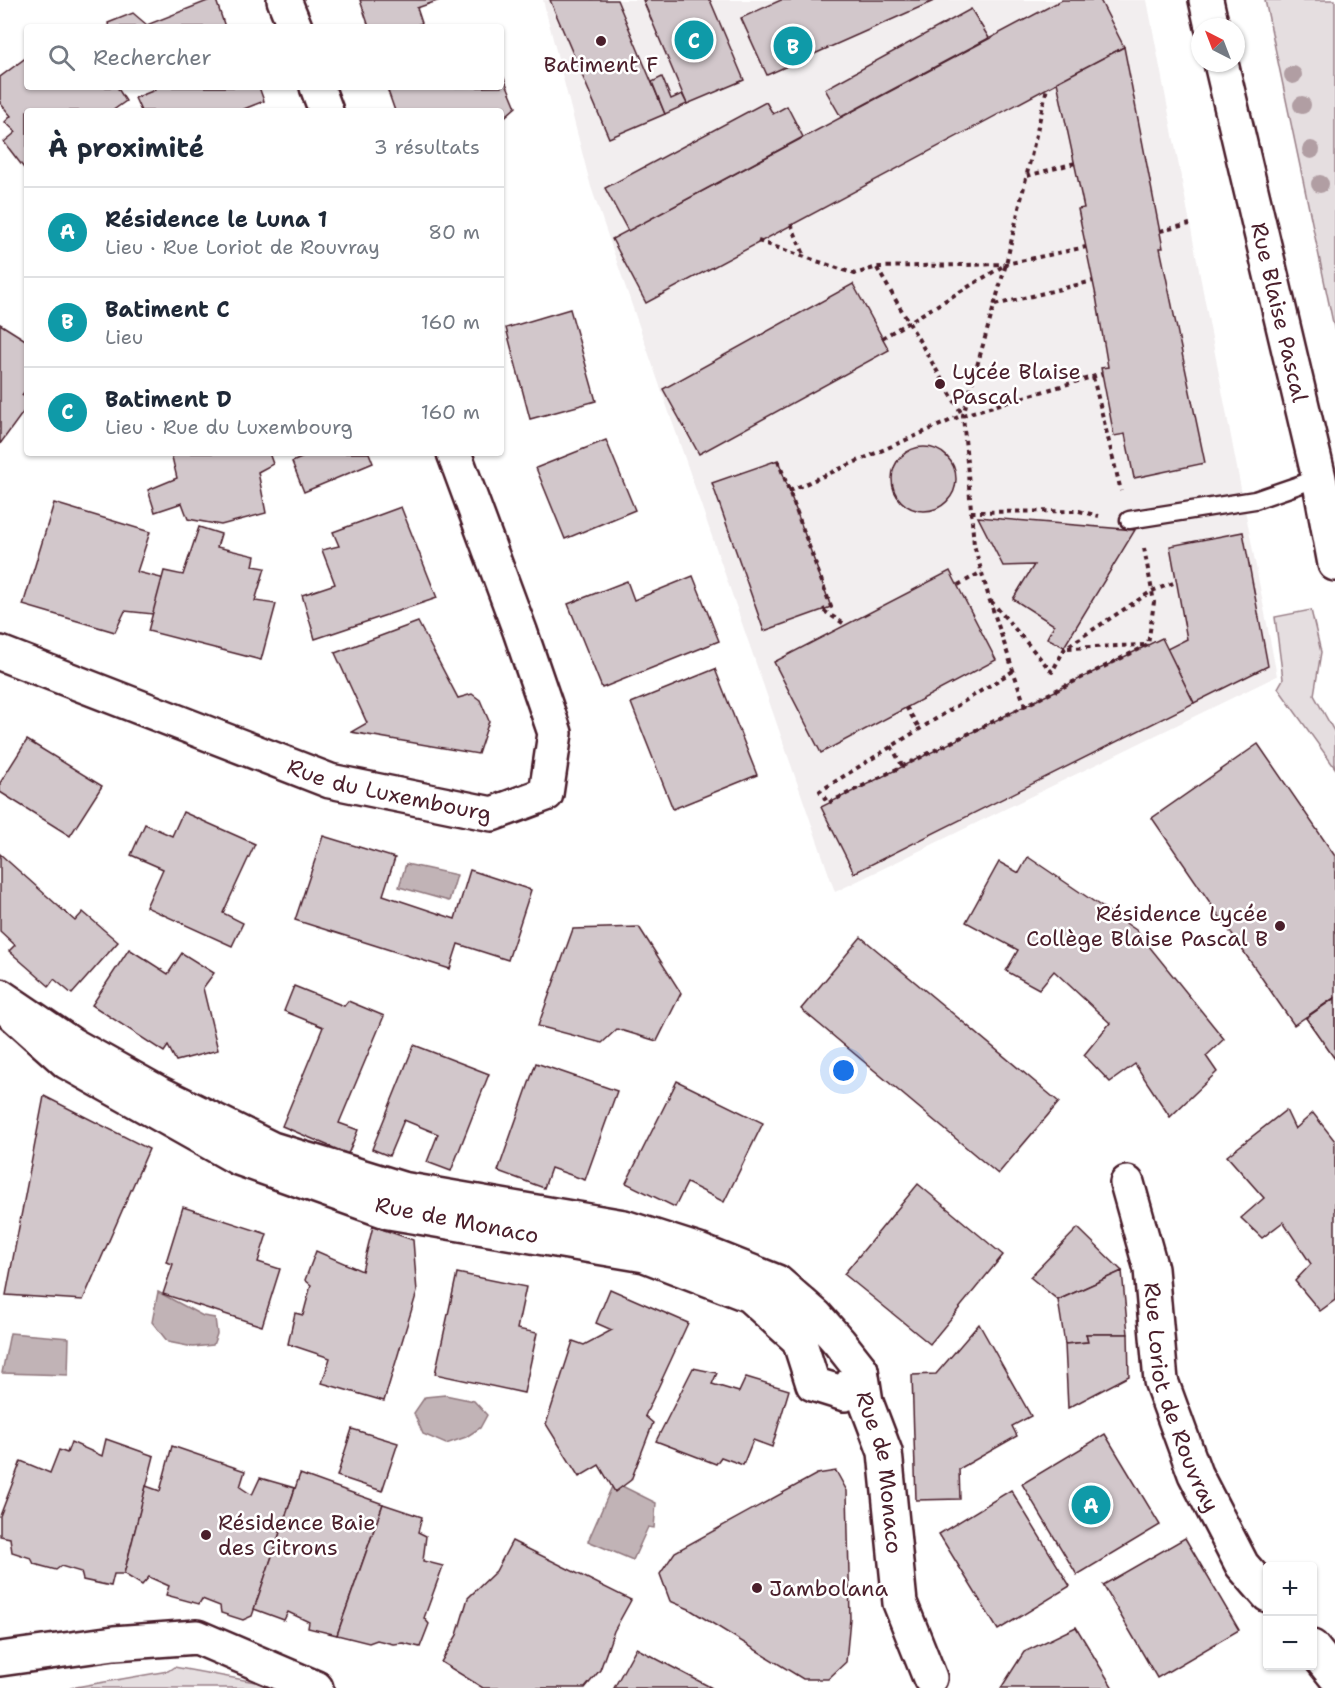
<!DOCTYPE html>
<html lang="fr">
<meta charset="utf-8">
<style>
:root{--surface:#fff;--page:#f2f2f3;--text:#1f2937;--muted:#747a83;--line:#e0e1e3;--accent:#2563eb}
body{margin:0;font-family:"Shantell Sans",sans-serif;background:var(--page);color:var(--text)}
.controls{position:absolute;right:18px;bottom:18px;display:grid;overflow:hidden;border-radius:6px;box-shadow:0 2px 4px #0004}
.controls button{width:54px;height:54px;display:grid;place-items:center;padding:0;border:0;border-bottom:2px solid var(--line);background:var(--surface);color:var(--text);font:30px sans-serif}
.compass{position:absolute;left:1191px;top:18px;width:54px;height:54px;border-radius:50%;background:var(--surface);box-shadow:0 2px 4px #0004;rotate:318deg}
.you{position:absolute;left:844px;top:1071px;width:21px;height:21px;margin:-15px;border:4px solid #fff;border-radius:50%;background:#1a73e8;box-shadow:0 0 0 9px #1a73e833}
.badge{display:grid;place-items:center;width:39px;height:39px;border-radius:50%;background:var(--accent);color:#fff;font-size:20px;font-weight:700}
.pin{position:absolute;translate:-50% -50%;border:3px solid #fff;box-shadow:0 2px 6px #0006}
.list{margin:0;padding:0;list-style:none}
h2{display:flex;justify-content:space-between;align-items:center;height:78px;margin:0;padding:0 24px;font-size:26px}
h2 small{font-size:20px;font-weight:400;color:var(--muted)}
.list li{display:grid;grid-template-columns:39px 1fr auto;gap:18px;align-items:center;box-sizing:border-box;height:90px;padding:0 24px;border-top:2px solid var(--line)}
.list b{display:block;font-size:22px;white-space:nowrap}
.list p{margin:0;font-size:20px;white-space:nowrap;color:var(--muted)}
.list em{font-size:20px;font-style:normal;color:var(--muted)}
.icon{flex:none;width:33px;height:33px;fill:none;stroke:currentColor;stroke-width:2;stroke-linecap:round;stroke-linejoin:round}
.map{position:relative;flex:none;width:1335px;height:1688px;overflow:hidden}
.search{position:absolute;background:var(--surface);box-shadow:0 2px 4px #0004;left:24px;top:24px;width:480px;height:66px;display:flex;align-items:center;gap:15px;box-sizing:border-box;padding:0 21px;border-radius:6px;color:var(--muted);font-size:22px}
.panel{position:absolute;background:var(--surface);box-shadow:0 2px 4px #0004;left:24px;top:108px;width:480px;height:348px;border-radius:6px}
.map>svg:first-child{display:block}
.built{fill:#f2eeef}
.green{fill:#e5dee0;stroke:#987e86;stroke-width:1.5}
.water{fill:#c1b3b6;stroke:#91787e;stroke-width:1.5}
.building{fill:#d2c7cb;stroke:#4a1f2b;stroke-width:1.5}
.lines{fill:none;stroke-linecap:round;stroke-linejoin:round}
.service-casing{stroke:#4a1f2b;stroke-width:21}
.minor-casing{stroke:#4a1f2b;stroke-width:38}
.tertiary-casing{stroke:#4a1f2b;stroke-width:38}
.path{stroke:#4a1f2b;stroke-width:4;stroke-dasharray:4.5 4.5;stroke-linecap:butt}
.service{stroke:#fff;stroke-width:16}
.minor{stroke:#fff;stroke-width:33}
.tertiary{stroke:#fff;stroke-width:33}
.tree{fill:#b19ea3}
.poi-dot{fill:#4a1f2b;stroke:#fff;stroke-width:2}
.labels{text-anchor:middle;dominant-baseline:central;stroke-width:5;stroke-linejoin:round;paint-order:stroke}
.poi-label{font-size:22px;fill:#4a1f2b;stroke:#fff;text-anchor:start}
.street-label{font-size:22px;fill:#4a1f2b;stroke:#fff}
</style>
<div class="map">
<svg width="1335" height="1688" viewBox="0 0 1335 1688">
<rect width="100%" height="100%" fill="#fff"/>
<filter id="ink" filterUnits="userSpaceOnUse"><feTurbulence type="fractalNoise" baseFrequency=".0167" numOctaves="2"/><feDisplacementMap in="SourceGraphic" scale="12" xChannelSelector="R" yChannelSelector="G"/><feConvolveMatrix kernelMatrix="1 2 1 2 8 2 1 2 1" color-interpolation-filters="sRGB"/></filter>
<g filter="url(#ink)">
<!-- built -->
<polygon class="built" points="543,0 1147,0 1277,676 835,892 591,187"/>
<!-- green -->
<g class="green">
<polygon points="1265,0 1335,0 1335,332"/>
<polygon points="1311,610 1321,652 1314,695 1335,733 1335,768 1278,688 1283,679 1275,617"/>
<polygon points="174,1667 271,1685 276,1688 70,1688 168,1671"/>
</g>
<!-- water -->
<g class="water">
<polygon points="406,864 457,875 449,901 399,887"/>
<polygon points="158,1292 203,1316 215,1318 217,1334 213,1345 193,1347 168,1342 152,1322"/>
<polygon points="10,1333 69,1338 68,1375 2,1373"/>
<polygon points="445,1395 474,1401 487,1415 480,1428 466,1437 446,1444 423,1434 414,1413 425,1397"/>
<polygon points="614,1482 656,1503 654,1528 648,1527 633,1560 588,1541"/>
</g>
<!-- building -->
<g class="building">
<polygon points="210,0 216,0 225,27 109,27 108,23 133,13 147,25"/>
<polygon points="360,0 440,0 417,8 422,23 411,27 369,27"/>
<polygon points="550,0 617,0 665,114 609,138"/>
<polygon points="643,0 710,0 744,80 687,104"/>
<polygon points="781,0 936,0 767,75 741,18"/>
<polygon points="1062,0 1100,0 1124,47 646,303 612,239"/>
<polygon points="971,9 989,38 841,117 825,89"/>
<polygon points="1124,47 1163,248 1160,248 1205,463 1134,478 1125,434 1114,436 1101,368 1108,367 1096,296 1078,209 1084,208 1057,82"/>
<polygon points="27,57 27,87 117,87 126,101 112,111 27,111 27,172 4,142 16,132 5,122 11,116 0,103 0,77"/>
<polygon points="501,71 516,107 501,120 501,111 395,111 387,88 501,87"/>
<polygon points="662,77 671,99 682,94 687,104 665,114 652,82"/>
<polygon points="154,87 259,87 264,101 239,111 141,111 135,98 155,90"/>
<polygon points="766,102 773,114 787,106 803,137 628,231 605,188"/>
<polygon points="853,284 889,350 699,454 663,389"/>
<polygon points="570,309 596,401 530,419 506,328"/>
<polygon points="0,324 27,341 27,388 22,395 27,399 27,407 0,444"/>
<polygon points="606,440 635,510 565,539 536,468"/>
<circle cx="924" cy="479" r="32"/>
<polygon points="171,453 269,453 273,464 258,472 266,513 221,525 188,519 182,503 155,512 148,490 177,478"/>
<polygon points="313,453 369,453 373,463 304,492 292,462"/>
<polygon points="778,460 831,607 764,631 712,483"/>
<polygon points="54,503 150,532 137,572 165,579 153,614 125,611 115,632 23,605"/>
<polygon points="401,507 437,598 315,639 302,595 335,584 322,550 339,546 333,532"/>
<polygon points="978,517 1135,530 1064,647 1047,638 1054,625 1013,599 1034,565 1003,566"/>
<polygon points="199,527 221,534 217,547 255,556 253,566 265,568 255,601 276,604 261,660 148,631 164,571 183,575"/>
<polygon points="1243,532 1268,666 1194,703 1167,649 1187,639 1170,546"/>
<polygon points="950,571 996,660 821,753 774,662"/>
<polygon points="693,576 719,641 602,688 568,604 627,581 634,600"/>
<polygon points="418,622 458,698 472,694 480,700 489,721 478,754 351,732 367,723 335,653"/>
<polygon points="1162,638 1194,703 854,873 821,807"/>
<polygon points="715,669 757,775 673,809 631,703"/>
<polygon points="27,740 102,786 70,836 0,792 0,783"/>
<polygon points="1258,744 1335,856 1335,997 1294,1025 1152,818"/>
<polygon points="183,812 255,844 223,913 243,923 232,946 146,907 163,869 131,855 145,824 172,836"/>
<polygon points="323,836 395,858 383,895 455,919 470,870 531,890 508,960 458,944 450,969 295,920"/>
<polygon points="0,854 75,921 83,912 118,942 72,994 54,979 49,986 9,951 15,945 0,931"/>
<polygon points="1028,857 1136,930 1224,1039 1206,1056 1217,1072 1170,1117 1135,1064 1110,1082 1084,1055 1110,1023 1054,971 1039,989 1006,971 1018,950 966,922 999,862 1019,873"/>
<polygon points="639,927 681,993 657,1041 617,1029 602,1043 538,1026 573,929"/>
<polygon points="861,937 1059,1102 998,1174 801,1009"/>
<polygon points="129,949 168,974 182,953 214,973 203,988 218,1050 176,1061 168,1046 164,1052 92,1005"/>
<polygon points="294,986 344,1006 348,1001 384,1016 339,1123 358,1130 348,1154 282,1126 323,1027 284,1011"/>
<polygon points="1335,998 1335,1059 1306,1018"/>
<polygon points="1335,998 1335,1059 1306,1018"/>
<polygon points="414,1045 489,1074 451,1171 427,1162 438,1134 404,1120 389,1156 372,1149"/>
<polygon points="536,1063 617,1091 585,1180 551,1168 544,1188 498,1171"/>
<polygon points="677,1081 763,1123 724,1202 687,1183 675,1207 626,1183"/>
<polygon points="44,1096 149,1149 83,1300 6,1295"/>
<polygon points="1286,1110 1295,1129 1313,1113 1335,1141 1335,1300 1320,1311 1295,1281 1311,1264 1283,1222 1262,1238 1241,1218 1264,1198 1227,1156"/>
<polygon points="918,1184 1003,1255 930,1344 844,1274"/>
<polygon points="183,1207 267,1234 258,1262 280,1269 262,1326 163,1294 173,1264 166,1262"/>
<polygon points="373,1226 413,1240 417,1292 384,1401 322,1383 330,1358 288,1344 295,1313 303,1315 311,1285 305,1280 316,1251 362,1271"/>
<polygon points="1078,1228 1122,1271 1058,1300 1030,1277"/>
<polygon points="1122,1271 1128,1334 1086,1334 1088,1342 1065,1344 1058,1300"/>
<polygon points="457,1273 526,1287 517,1329 537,1333 524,1393 435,1374"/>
<polygon points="610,1289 688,1323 645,1416 653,1423 631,1480 615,1492 599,1465 579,1477 546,1424 573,1341 584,1345 612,1330 596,1323"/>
<polygon points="979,1324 1031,1416 1012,1426 1017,1436 959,1469 960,1499 916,1500 912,1375 936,1374"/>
<polygon points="1086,1334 1128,1334 1129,1376 1068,1408 1065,1344 1088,1342"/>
<polygon points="693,1368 717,1373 712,1384 739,1392 746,1377 789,1390 772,1447 753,1440 743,1465 721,1457 716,1464 656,1441"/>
<polygon points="352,1429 398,1443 382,1491 337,1476"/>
<polygon points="1105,1434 1160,1525 1077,1575 1022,1484"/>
<polygon points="106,1439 154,1456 124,1574 114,1574 111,1586 83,1580 81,1572 61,1566 56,1570 34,1564 31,1558 12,1552 10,1538 0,1536 0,1516 21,1461 50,1473 59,1450 67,1453 71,1442 102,1456"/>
<polygon points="172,1446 245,1471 240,1487 252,1495 260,1478 295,1488 252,1616 243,1620 221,1613 220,1606 202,1599 199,1604 166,1595 169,1586 149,1577 142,1585 124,1574 146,1486 160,1491"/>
<polygon points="836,1471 847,1491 850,1618 846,1662 828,1679 803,1679 689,1609 670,1601 660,1574 675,1552 817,1474"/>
<polygon points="300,1474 383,1504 337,1635 308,1628 309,1622 288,1612 284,1620 254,1609"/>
<polygon points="1011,1490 1070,1586 998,1630 939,1534"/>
<polygon points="383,1504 422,1517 418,1532 426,1536 423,1561 443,1566 424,1618 429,1624 420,1647 403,1643 393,1644 377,1640 369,1643 337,1635"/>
<polygon points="1185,1538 1239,1630 1157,1678 1103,1585"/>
<polygon points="512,1541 631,1600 614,1631 600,1670 585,1688 483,1688 441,1662 457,1635 468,1598 496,1571"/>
<polygon points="1076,1627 1113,1688 1001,1688 1024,1652"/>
<polygon points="636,1648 712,1688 614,1688"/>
</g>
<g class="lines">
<defs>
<polyline id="service" points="1129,520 1255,500 1319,478"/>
<g id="minor">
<polyline points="1206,0 1212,27"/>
<path id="s1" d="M1221,63L1319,478L1335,564"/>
<polyline points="0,996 71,1044 157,1092 272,1149 402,1189 624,1227 699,1251 777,1282 816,1316 839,1342 861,1370 845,1394 813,1384 799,1340 749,1295 645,1255 389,1212 238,1158 67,1062 0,1002"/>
<path id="s2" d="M1127,1183L1151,1269L1161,1381L1195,1474L1242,1565L1268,1595"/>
<path id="s3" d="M861,1370L866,1402L885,1452L900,1603L930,1678"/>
<polyline points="1312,1647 1335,1676"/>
<polyline points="0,1659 114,1643 197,1637 316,1688"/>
</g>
<g id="tertiary">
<polyline points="284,0 295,27"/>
<polyline points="317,87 326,111"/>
<path id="s4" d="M0,653L330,781L492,814L546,794L555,733L520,631L454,453"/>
</g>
</defs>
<!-- service casing -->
<use href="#service" class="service-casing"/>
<!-- minor casing -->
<use href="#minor" class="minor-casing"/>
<!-- tertiary casing -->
<use href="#tertiary" class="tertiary-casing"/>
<!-- path -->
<g class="path">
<polyline points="1027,176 1075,163"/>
<polyline points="791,224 805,257"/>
<polyline points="1160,231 1190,224"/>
<polyline points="758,241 855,274 877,267 1006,264 1086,247"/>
<polyline points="877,268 962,414"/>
<polyline points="995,305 1093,281"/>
<polyline points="882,338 1005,265"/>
<polyline points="1093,377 1121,491"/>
<polyline points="778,460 831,607 823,610"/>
<polyline points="789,491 963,415 1102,374"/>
<polyline points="971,512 1079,511 1099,516"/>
<polyline points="1144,548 1154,602 1148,645"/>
<polyline points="958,585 982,572"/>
<polyline points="991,601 1052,672 1065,648 1152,591 1176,582"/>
<polyline points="824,611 846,625"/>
<polyline points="1068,648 1144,645"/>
<polyline points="1013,671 820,791 828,803 1148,645"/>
<polyline points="1025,706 989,598 974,545 963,415 1006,264 1047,88"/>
<polyline points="906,707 920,729"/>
<polyline points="891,746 903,767"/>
</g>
<!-- service -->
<use href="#service" class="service"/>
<!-- minor -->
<use href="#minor" class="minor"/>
<!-- tertiary -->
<use href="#tertiary" class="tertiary"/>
</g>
<!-- trees -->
<g class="tree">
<circle cx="1293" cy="75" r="9"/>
<circle cx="1302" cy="105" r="9"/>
<circle cx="1311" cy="150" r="9"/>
<circle cx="1320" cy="184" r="9"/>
</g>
</g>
<!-- markers -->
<g class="poi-dot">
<circle cx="601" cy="41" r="6"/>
<circle cx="940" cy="384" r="6"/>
<circle cx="1280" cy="926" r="6"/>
<circle cx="206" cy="1535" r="6"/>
<circle cx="757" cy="1588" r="6"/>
</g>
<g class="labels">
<!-- poi labels -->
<g class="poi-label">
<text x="601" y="64" text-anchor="middle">Batiment F</text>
<text x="952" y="371">Lycée Blaise<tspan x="952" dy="25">Pascal</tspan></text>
<text x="1268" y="913" text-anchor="end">Résidence Lycée<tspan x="1268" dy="25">Collège Blaise Pascal B</tspan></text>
<text x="218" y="1522">Résidence Baie<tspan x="218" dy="25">des Citrons</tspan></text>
<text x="769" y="1588">Jambolana</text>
</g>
<!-- street labels -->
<g class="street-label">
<text stroke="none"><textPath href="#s1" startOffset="256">Rue Blaise Pascal</textPath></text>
<text stroke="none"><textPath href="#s4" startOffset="414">Rue du Luxembourg</textPath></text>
<text transform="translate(457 1220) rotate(11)">Rue de Monaco</text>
<text stroke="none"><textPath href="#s2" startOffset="222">Rue Loriot de Rouvray</textPath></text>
<text stroke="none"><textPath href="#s3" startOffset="105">Rue de Monaco</textPath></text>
</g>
</g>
</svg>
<div class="controls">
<button>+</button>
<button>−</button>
</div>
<svg class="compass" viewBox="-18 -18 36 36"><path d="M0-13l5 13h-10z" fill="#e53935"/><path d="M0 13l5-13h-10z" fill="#747a83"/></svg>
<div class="you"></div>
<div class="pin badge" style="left:1091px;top:1505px;background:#0f9aa8">A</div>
<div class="pin badge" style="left:793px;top:46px;background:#0f9aa8">B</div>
<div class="pin badge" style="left:694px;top:40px;background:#0f9aa8">C</div>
<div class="search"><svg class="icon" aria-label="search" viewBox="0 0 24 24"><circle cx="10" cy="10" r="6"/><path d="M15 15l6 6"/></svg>Rechercher</div>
<section class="panel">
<h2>À proximité<small>3 résultats</small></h2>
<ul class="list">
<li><span class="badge" style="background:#0f9aa8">A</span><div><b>Résidence le Luna 1</b><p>Lieu · Rue Loriot de Rouvray</p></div><em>80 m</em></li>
<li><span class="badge" style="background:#0f9aa8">B</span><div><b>Batiment C</b><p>Lieu</p></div><em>160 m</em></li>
<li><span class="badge" style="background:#0f9aa8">C</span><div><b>Batiment D</b><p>Lieu · Rue du Luxembourg</p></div><em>160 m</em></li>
</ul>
</section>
</div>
